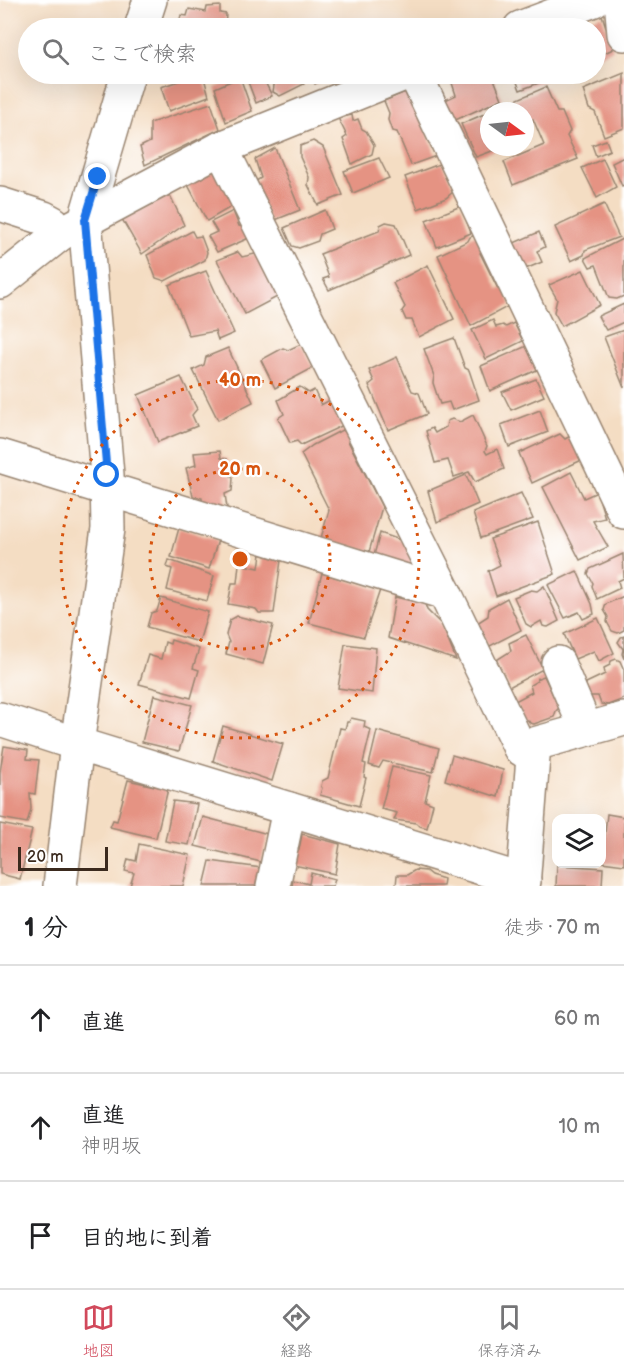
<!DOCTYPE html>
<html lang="ja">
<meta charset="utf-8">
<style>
:root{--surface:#fff;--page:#f6f6f6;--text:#202124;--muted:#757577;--line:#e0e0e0;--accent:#d1495b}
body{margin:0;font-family:"Balsamiq Sans","Klee One",sans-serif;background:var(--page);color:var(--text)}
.controls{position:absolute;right:18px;bottom:18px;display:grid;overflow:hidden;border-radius:12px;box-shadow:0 6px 24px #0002}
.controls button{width:54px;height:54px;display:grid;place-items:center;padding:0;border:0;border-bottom:2px solid var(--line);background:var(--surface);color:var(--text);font:30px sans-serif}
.compass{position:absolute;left:480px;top:102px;width:54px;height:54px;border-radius:50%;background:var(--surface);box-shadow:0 6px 24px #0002;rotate:105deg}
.scale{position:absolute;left:18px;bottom:15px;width:90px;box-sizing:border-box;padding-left:6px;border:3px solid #3b2a1e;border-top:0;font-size:16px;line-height:21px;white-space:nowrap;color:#3b2a1e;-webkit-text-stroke:4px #fff;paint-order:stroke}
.stop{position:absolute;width:18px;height:18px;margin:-14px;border:4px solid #1a73e8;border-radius:50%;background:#fff}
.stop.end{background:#1a73e8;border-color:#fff;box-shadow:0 2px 6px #0008}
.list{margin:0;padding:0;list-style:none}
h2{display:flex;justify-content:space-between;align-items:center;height:78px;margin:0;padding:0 24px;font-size:26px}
h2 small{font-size:20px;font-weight:400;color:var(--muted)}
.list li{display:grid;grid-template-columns:39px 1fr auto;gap:18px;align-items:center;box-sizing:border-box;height:108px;padding:0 24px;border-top:2px solid var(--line)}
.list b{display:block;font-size:22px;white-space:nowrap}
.list p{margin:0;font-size:20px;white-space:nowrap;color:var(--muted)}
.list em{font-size:20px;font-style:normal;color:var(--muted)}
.icon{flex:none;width:33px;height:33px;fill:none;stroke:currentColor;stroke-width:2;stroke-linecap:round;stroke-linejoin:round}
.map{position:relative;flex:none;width:624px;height:886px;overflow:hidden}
.search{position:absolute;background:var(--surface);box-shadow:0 6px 24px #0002;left:18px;right:18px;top:18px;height:66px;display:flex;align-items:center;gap:15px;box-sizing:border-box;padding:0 21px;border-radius:33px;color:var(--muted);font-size:22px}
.sheet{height:402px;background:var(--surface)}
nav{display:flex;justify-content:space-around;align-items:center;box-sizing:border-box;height:84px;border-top:2px solid var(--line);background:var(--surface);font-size:16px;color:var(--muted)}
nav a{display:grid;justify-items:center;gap:3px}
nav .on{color:var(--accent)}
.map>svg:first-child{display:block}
.building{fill:#e59383}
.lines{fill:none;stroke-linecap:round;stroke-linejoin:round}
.minor-casing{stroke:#988470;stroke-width:36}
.minor{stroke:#fff;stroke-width:33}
.route{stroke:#1a73e8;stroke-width:8}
.ring{fill:none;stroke:#d7540e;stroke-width:3;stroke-dasharray:3 6}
.centre{fill:#d7540e;stroke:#fff;stroke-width:3}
.ring-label{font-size:18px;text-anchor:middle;font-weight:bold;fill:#d7540e;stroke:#fff;stroke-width:4.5;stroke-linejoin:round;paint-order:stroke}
</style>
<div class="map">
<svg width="624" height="886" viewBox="0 0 624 886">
<rect width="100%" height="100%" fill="#fff"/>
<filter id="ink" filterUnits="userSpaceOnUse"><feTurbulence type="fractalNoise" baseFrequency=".0167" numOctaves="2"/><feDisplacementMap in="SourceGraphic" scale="12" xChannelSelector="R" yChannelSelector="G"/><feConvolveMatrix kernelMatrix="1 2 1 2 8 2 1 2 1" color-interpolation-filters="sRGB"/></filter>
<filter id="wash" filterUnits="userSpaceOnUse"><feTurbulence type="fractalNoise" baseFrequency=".008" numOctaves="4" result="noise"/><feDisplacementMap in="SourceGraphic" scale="24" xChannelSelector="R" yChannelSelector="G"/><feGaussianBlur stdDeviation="1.35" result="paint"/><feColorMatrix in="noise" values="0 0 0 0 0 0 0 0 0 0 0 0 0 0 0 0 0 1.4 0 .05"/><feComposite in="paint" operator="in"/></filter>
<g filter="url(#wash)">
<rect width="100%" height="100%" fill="#f4ddc3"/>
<g id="blocks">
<!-- building -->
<g class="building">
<polygon points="220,6 220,13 226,14 225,28 178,28 181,15 187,16 189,9 206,12 207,7"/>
<polygon points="602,15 613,49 596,57 596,28 569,28"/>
<polygon points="624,73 624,128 604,136 595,112 589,109 583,90"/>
<polygon points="199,74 203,74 209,96 169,111 161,87"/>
<polygon points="245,74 261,74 272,96 256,103"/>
<polygon points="265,74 300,74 304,84 280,96 273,92 274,85 273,81 268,79"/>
<polygon points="309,74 332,74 321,78 319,82 315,84"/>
<polygon points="335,74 351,74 339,81"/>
<polygon points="449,74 492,74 502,99 451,122 441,102 456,95"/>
<polygon points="514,74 563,74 520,90"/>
<polygon points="240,77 252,111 226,122 215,88"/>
<polygon points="546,87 557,112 562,112 570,131 567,136 578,159 513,185 504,162 544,145 533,119 525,123 525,111 490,111"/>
<polygon points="412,89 436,156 411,165 397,132 392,131 388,120 389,113 384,101"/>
<polygon points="211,103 220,129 145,165 140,147 150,142 150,123"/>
<polygon points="489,112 489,147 503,147 476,157 461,124"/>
<polygon points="352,115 353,121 358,119 362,129 366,131 374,145 372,154 352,164 343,139 347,136 338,118"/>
<polygon points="606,140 610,150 596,156 592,145"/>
<polygon points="313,141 323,147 343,195 318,205 308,185 309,177 300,157 300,146"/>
<polygon points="275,148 300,210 270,222 253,183 261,178 255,159"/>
<polygon points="624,157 624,185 622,186 612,163"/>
<polygon points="379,158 389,178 353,193 344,171"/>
<polygon points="603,159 616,187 597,198 582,168"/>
<polygon points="442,163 455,190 446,198 418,209 405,177"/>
<polygon points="218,169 236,204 207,221 187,183"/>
<polygon points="170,195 184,225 142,254 122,219"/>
<polygon points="604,204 619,237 585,250 584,255 571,261 555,227"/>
<polygon points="461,206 471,233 437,247 426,220"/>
<polygon points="325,210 332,229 320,234 318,241 299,248 292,246 284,228"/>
<polygon points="233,211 239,226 244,227 249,238 217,252 208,236 217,232 211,222"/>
<polygon points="386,222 396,224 409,255 329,290 323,279 329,277 320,254 379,231 380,225"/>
<polygon points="192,231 195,237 201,236 207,252 205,260 165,281 156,278 147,255"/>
<polygon points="539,232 545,247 537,251 542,262 523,270 507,246"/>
<polygon points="478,234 485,250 480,253 498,289 505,286 511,305 471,326 438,255 468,241 470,237"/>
<polygon points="624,238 624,296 617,299 609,298 596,265 590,267 585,258"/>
<polygon points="238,252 242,257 259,253 281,295 245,314 217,260"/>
<polygon points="428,265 454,319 419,337 412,320 406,320 402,311 405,307 393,283"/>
<polygon points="583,270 600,305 562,326 554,312 557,299 549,285"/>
<polygon points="206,271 234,333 218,340 215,331 189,336 169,285"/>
<polygon points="624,304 624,322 606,330 598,316"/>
<polygon points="493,320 496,327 503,325 506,327 514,323 523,341 486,359 472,330"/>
<polygon points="624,330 624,388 604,337"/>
<polygon points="454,338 465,368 469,370 479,400 452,410 449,402 440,404 433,383 434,376 424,349"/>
<polygon points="301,344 313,368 275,388 261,360 283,348 288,350"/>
<polygon points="529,345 539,369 490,391 481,366"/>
<polygon points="228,348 253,402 218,420 193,370 204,365 206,357"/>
<polygon points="397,357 412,391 419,393 427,414 388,430 369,385 374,381 369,370"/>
<polygon points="181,377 197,409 192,415 197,426 158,442 138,395"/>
<polygon points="536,379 544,396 511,410 502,392"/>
<polygon points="300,387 309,393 314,390 321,405 330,400 348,423 301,445 297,441 290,443 278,418 284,414 278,400"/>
<polygon points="540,410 548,432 509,447 501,425"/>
<polygon points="473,415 487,446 485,451 487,454 497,449 504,469 475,482 469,472 454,477 448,460 435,463 426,431 432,428 435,433 446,427 447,421 452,419 460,422"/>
<polygon points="342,430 351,434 348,441 382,507 369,552 321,538 329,510 301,454 313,445"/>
<polygon points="560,434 565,439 574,434 584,459 532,483 519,453"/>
<polygon points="220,451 221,458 227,459 231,476 233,478 232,491 225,494 227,508 202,506 202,498 193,496 186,468 196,465 194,453"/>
<polygon points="571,472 584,498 597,492 605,518 593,521 608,547 580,560 543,487"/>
<polygon points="466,475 478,504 437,522 428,491"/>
<polygon points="521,493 533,519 481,538 473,513"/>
<polygon points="538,522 555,574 496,596 488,571 500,565 490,539"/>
<polygon points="179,528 218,540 209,569 171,557"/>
<polygon points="380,533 406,542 413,561 406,567 374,555"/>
<polygon points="261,554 281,560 274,613 259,613 256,609 228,604 232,583 237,583 239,564 259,568"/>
<polygon points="623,554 624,578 618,581 620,588 597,599 592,586 593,583 588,574 590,569"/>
<polygon points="169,560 214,576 207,601 167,590 172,569 167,567"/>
<polygon points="577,571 592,604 594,614 583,619 579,612 565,618 548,585"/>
<polygon points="322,573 380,590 364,637 309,623"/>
<polygon points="544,586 559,621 548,627 543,626 541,621 531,627 526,624 514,597 531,590 537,591"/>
<polygon points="624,596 624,630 618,633 612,631 607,622 608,617 604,610 606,604"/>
<polygon points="395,597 425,604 427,610 442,625 456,660 388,638"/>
<polygon points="161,598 208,612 199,642 147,627 151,613 157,611"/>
<polygon points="507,598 521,630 488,647 477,623 488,616 489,608"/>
<polygon points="237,616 273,625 263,664 226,654 229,642 226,635 230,620"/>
<polygon points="598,618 614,653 599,661 594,651 575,659 564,634"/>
<polygon points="526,635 543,669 509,687 495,661 511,651 509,643"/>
<polygon points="624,636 624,659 622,654 623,649 618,642 621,637"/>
<polygon points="171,640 199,649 193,668 199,670 191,698 139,684 148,655 161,659 165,642 170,644"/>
<polygon points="345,644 376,648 372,693 338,688"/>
<polygon points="616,659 620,661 624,670 624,699 608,705 601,704 598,696 590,696 586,686 586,683 605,674 604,668 610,665 611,661"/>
<polygon points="544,676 559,708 556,711 554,717 534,724 530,723 528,720 524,720 515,701 532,692 530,685 537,681 538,678"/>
<polygon points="154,695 192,705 179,751 142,742"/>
<polygon points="351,718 365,721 364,727 371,730 363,763 366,764 364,777 366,778 359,806 320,795 322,788 321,787 322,781 328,778 340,728 345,729 347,722 349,722"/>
<polygon points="223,726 283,744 272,781 213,761"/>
<polygon points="377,731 439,748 433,772 383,761 379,768 369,765"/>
<polygon points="4,746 28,750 27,759 39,760 35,794 30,793 31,809 27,823 0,818 0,772"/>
<polygon points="452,755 503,770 498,797 445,780"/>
<polygon points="392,767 431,775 425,801 433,804 427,828 420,826 417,823 394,820 397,813 381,809"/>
<polygon points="128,780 168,789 156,838 110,827 113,820 117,821"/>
<polygon points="173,801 197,804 189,845 165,841"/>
<polygon points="607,814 624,817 624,865 602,862"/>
<polygon points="203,817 268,834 261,862 195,846"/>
<polygon points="0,824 32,830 20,879 0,874"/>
<polygon points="302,834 340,844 335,874 289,864 291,848 299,850"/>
<polygon points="139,844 190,855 183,886 130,886 134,873 125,871 128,859 136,861"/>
<polygon points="210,861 261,868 259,886 204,886"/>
<polygon points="557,865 603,868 602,886 556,886"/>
<polygon points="415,870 426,871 431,875 444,879 443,886 396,886 397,875 407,875"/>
<polygon points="311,873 335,879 333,886 292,886 293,880 309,884"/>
</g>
</g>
</g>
<g filter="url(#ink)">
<use href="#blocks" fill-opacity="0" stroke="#988470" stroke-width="1.5"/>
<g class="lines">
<defs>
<g id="minor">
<polyline points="621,0 624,34"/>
<polyline points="141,28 150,0"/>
<polyline points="520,28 594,0"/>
<polyline points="415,74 624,512"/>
<polyline points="221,148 445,593 520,748 533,757 523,886"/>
<polyline points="0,204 44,218 53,223 60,234"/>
<polyline points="0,282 60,234 221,148 404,74"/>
<polyline points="0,456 445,593"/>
<polyline points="558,663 586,729"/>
<polyline points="0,719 77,744 524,881"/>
<polyline points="520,748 624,719"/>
<polyline points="60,886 77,744 108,529 107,475 85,220 128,74"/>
<polyline points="273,886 289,809"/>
</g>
</defs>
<!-- minor casing -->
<use href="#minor" class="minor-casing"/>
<!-- minor -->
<use href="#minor" class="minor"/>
</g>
</g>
<g class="lines" filter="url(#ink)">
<!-- route -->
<polyline class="route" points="98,177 85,220 107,475"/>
</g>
<!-- distance rings -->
<g class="ring">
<circle cx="240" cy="559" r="90"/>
<circle cx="240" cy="559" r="179"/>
</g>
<circle cx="240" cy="559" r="9" class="centre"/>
<g class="ring-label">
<text x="240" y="386">40 m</text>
<text x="240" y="475">20 m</text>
</g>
</svg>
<div class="controls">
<button><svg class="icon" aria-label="layers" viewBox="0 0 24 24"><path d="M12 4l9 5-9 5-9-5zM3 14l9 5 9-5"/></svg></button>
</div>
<svg class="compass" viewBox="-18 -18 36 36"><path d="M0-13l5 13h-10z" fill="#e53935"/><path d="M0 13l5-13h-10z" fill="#757577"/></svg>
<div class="scale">20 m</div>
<div class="stop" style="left:107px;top:475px"></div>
<div class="stop end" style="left:98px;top:177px"></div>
<div class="search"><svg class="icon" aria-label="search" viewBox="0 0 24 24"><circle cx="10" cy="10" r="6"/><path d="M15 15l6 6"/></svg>ここで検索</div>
</div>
<section class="sheet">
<h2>1 分<small>徒歩 · 70 m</small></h2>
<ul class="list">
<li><svg class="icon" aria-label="ahead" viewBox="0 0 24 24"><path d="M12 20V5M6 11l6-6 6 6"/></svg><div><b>直進</b></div><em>60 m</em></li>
<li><svg class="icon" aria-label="ahead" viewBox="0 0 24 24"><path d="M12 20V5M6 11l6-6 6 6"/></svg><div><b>直進</b><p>神明坂</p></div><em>10 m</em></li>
<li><svg class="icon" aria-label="arrive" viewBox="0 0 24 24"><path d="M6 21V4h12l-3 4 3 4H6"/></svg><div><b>目的地に到着</b></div></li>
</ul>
</section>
<nav>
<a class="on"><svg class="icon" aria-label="map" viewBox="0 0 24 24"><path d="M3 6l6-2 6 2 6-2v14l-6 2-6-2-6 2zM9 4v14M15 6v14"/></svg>地図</a>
<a><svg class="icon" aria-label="directions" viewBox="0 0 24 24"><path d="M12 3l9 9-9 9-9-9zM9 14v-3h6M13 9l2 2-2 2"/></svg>経路</a>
<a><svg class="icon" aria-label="saved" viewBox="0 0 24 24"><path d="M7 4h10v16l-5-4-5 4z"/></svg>保存済み</a>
</nav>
